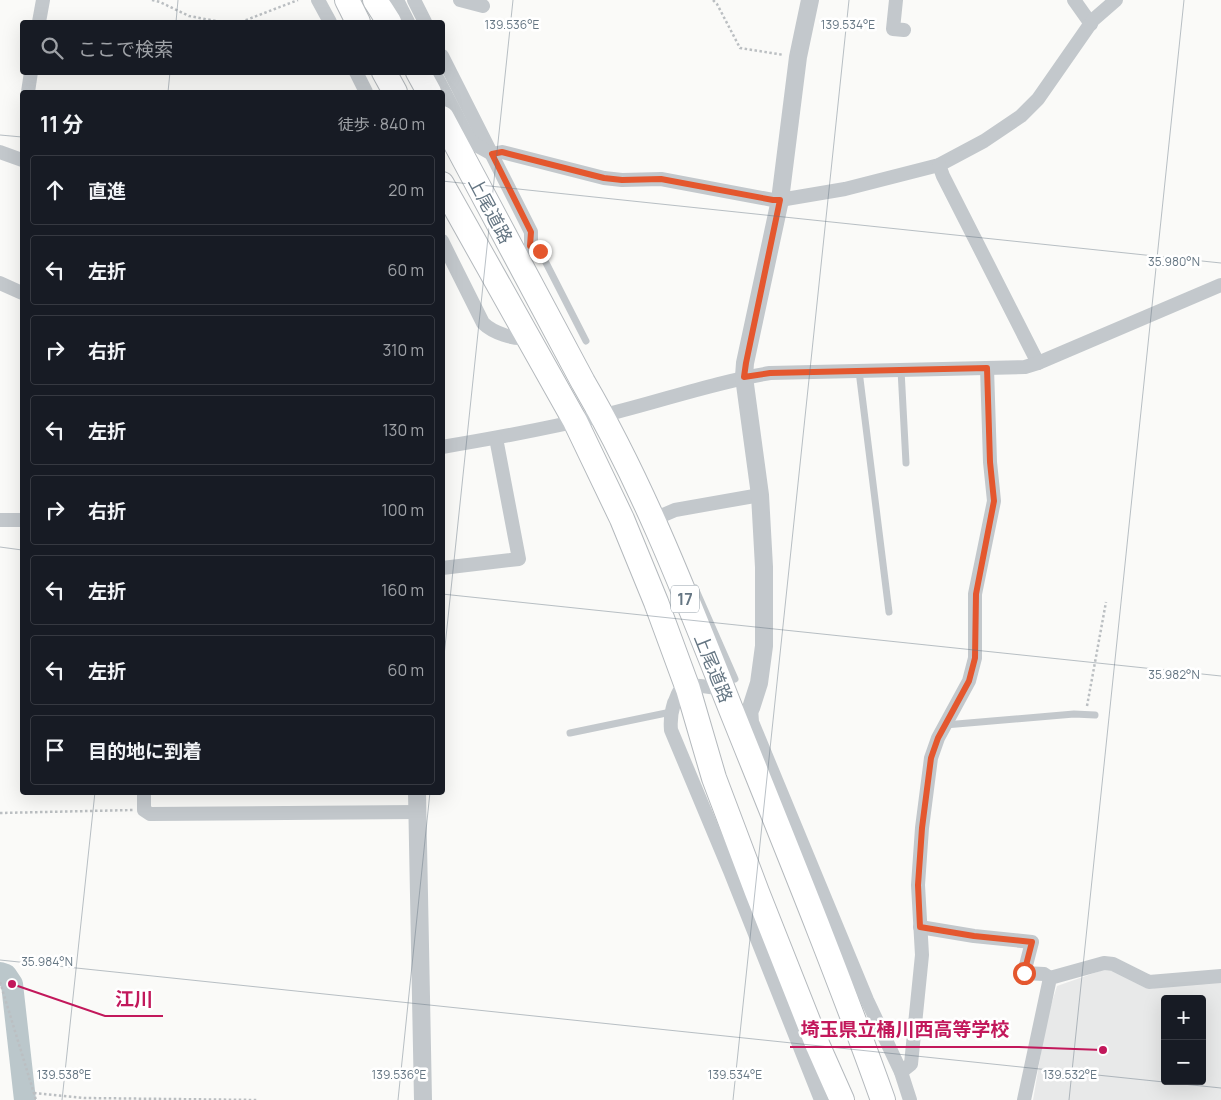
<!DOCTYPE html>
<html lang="ja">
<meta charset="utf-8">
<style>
:root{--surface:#171b24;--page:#20242c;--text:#f1f3f6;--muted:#9ea1a6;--line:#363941}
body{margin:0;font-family:Manrope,"Noto Sans JP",sans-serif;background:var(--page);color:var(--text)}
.controls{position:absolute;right:15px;bottom:15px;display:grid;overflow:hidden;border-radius:5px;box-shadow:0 5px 20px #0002}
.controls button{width:45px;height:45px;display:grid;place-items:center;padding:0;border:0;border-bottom:1px solid var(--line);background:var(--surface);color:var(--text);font:25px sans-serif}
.stop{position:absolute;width:15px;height:15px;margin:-11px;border:4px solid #e4572e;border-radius:50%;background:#fff}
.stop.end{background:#e4572e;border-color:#fff;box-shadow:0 1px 5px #0008}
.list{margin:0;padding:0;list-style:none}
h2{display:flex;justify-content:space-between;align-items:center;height:65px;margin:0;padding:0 20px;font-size:21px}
h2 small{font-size:16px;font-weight:400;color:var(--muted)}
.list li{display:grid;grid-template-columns:32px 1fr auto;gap:15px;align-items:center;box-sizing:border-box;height:70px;margin:0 10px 10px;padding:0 10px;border:1px solid var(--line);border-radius:5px}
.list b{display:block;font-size:19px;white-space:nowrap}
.list em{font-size:16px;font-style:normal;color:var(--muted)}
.icon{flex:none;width:28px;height:28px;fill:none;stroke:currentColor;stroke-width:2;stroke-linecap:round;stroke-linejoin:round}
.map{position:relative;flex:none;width:1221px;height:1100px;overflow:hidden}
.search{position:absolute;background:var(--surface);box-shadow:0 5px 20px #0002;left:20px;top:20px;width:425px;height:55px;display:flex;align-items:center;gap:12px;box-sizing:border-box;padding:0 18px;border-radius:5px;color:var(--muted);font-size:19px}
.panel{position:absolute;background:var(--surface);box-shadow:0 5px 20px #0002;left:20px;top:90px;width:425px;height:705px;border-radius:5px}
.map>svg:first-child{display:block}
.built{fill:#e8e9e9;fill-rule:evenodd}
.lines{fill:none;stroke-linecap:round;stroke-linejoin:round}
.river{stroke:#bbc7cb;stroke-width:22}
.trunk-casing{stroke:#b4b9bd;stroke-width:26}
.path{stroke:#bbbfc2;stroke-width:2.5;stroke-dasharray:2.5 2.5;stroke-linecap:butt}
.service{stroke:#c3c8cc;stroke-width:7}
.minor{stroke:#c3c8cc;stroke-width:14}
.tertiary{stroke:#c3c8cc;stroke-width:18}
.trunk{stroke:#fff;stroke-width:24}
.route{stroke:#e4572e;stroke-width:6}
.ticks{fill:none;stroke:#657683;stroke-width:1;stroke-opacity:0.45}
.labels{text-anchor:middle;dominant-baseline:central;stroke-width:5;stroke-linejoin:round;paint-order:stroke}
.shield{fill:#fff;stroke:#939fa8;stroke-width:1}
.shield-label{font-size:16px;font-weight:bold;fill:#657683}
.street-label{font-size:18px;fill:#657683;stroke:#fff}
.ticks-label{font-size:12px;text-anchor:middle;fill:#657683;stroke:#fff;stroke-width:5;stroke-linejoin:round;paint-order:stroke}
.leader{fill:none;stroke:#c2185b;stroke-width:2}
.callout-dot{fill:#c2185b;stroke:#fff;stroke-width:2}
.callout-label{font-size:19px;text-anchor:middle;font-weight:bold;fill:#c2185b;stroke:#fff;stroke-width:5;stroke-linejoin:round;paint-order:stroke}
</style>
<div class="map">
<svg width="1221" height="1100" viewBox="0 0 1221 1100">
<rect width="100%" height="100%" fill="#fafaf8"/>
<!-- built -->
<path class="built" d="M1103,970L1113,971L1148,989L1204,981H1221V1100H1033L1047,1018L1057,986ZM1165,999H1202V1081H1165Z"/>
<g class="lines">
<!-- river -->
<polyline class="river" points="0,973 6,975 12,984 25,1100"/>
<defs>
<g id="trunk">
<polyline points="347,0 358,22"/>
<polyline points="375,0 389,22"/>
<polyline points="384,72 395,92"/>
<polyline points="418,72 429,92"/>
<path d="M442,118L583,382C645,488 689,604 734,717C785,844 837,971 883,1100"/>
<polyline points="442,184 575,421 622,519 656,602 688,689 714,778 757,892 818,1046 842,1100"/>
</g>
</defs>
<!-- trunk casing -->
<use href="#trunk" class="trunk-casing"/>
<!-- path -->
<g class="path">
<polyline points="152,0 160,2 189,16 221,22"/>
<polyline points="713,0 717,4 740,48 784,55"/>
<polyline points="241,22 298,0"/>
<polyline points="1087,706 1106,602"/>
<polyline points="0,813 133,810"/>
<polyline points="0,982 36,1100"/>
<polyline points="34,1093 84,1098 258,1100"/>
</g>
<!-- service -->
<g class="service">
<polyline points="531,246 540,251 586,341"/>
<polyline points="901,370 906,463"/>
<polyline points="859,371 889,612"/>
<polyline points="695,588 735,679"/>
<polyline points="945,725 1074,714 1095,715"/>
<polyline points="570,733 671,712"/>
</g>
<!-- minor -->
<g class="minor">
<polyline points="318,0 330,22"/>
<polyline points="397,0 408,22"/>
<polyline points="414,0 425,22"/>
<polyline points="460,0 483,6"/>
<polyline points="896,0 893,29 904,30"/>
<polyline points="1074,0 1091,24"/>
<polyline points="39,22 43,0"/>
<polyline points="442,56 531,232 531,246 521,265"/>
<polyline points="356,72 366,92"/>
<polyline points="434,72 467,135 474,144 492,154 502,152 604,178 622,180 661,179 773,200 780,200 845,189 939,165 984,141 1021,116 1038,99 1093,20 1116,0"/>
<polyline points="28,92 31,72"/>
<polyline points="0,152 22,160"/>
<polyline points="939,165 943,176 1038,363"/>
<path d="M442,241L483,323C492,332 515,341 527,337"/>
<polyline points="0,283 22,293"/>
<path d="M442,447C496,438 550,428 604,415C659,402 714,382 770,373L1025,367L1038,363L1221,285"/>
<polyline points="661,516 675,510 760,495"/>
<polyline points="0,520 22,520"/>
<polyline points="442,568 519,559 496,438"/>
<path d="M724,691C713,687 687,681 679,692C677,695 676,700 674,703C671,713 670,720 671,730L730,871L821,1100"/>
<polyline points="751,708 752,722 867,1000 901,1072 910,1100"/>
<polyline points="144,792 144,810 150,814 417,812"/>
<polyline points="920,927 974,936 1032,942 1024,973 1044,974 1050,978"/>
<polyline points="901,1072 911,1064 922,955 918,885 922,828 931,758 938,738 969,681 975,658 975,594 994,501 990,462 987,368"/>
<polyline points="1024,1100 1050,978 1104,963 1113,964 1149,982 1221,976"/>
</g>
<!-- tertiary -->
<g class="tertiary">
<polyline points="751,708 759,683 764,646 764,567 760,495 744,377 745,363 780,200 798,57 810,0"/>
<polyline points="417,792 423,1100"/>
</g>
<!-- trunk -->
<use href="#trunk" class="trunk"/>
</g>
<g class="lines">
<!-- route -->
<polyline class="route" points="540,251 530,246 531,232 492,154 502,152 604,178 622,180 661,179 773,200 780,200 746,363 744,377 770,373 987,368 990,462 994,501 976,594 975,658 969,681 938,738 931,758 922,828 918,885 920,927 974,936 1032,942 1024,973"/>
</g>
<!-- ticks -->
<path class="ticks" d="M176,22L178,0M168,92L170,72M0,135L22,137M442,181L1221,263M0,547L22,550M442,594L1221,676M442,675L513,0M0,960L1221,1088M62,1100L95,792M398,1100L430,792M733,1100L849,0M1069,1100L1184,0"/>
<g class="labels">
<!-- shield labels -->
<rect class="shield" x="671" y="585.5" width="28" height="27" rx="4"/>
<g class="shield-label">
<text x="685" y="599">17</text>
</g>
<!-- street labels -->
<g class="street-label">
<text transform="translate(491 210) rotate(62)">上尾道路</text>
<text transform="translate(714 668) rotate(68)">上尾道路</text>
</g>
</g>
<g class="ticks-label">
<text x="512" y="29">139.536°E</text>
<text x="848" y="29">139.534°E</text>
<text x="1174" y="266">35.980°N</text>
<text x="1174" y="679">35.982°N</text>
<text x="47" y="966">35.984°N</text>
<text x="64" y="1079">139.538°E</text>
<text x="399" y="1079">139.536°E</text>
<text x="735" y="1079">139.534°E</text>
<text x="1070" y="1079">139.532°E</text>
</g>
<!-- callouts -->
<path class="leader" d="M12 984L105 1016H163M1103 1050L1019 1047H790"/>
<g class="callout-dot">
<circle cx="12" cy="984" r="5"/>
<circle cx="1103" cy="1050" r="5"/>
</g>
<g class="callout-label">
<text x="134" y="1006">江川</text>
<text x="905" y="1036">埼玉県立桶川西高等学校</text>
</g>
</svg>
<div class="controls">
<button>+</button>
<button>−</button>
</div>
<div class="stop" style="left:1024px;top:973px"></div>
<div class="stop end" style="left:540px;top:251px"></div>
<div class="search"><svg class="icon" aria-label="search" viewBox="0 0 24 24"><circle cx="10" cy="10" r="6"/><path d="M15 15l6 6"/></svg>ここで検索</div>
<section class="panel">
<h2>11 分<small>徒歩 · 840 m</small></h2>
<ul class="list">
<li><svg class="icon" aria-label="ahead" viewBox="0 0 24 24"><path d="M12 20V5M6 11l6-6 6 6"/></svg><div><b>直進</b></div><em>20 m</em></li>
<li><svg class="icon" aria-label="left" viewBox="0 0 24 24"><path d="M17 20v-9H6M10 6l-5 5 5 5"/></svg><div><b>左折</b></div><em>60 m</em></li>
<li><svg class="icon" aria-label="right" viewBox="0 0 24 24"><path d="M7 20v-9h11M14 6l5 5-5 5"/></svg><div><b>右折</b></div><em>310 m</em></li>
<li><svg class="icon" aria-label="left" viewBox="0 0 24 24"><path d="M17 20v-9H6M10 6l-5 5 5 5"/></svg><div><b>左折</b></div><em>130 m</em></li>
<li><svg class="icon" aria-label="right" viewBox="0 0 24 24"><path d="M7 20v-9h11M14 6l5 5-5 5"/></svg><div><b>右折</b></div><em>100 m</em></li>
<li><svg class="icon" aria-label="left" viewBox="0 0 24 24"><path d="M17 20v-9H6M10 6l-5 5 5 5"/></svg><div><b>左折</b></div><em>160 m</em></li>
<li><svg class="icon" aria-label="left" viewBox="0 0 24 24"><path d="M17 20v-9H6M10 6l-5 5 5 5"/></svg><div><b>左折</b></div><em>60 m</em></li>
<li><svg class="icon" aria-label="arrive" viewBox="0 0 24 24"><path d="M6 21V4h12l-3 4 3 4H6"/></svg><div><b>目的地に到着</b></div></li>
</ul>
</section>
</div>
